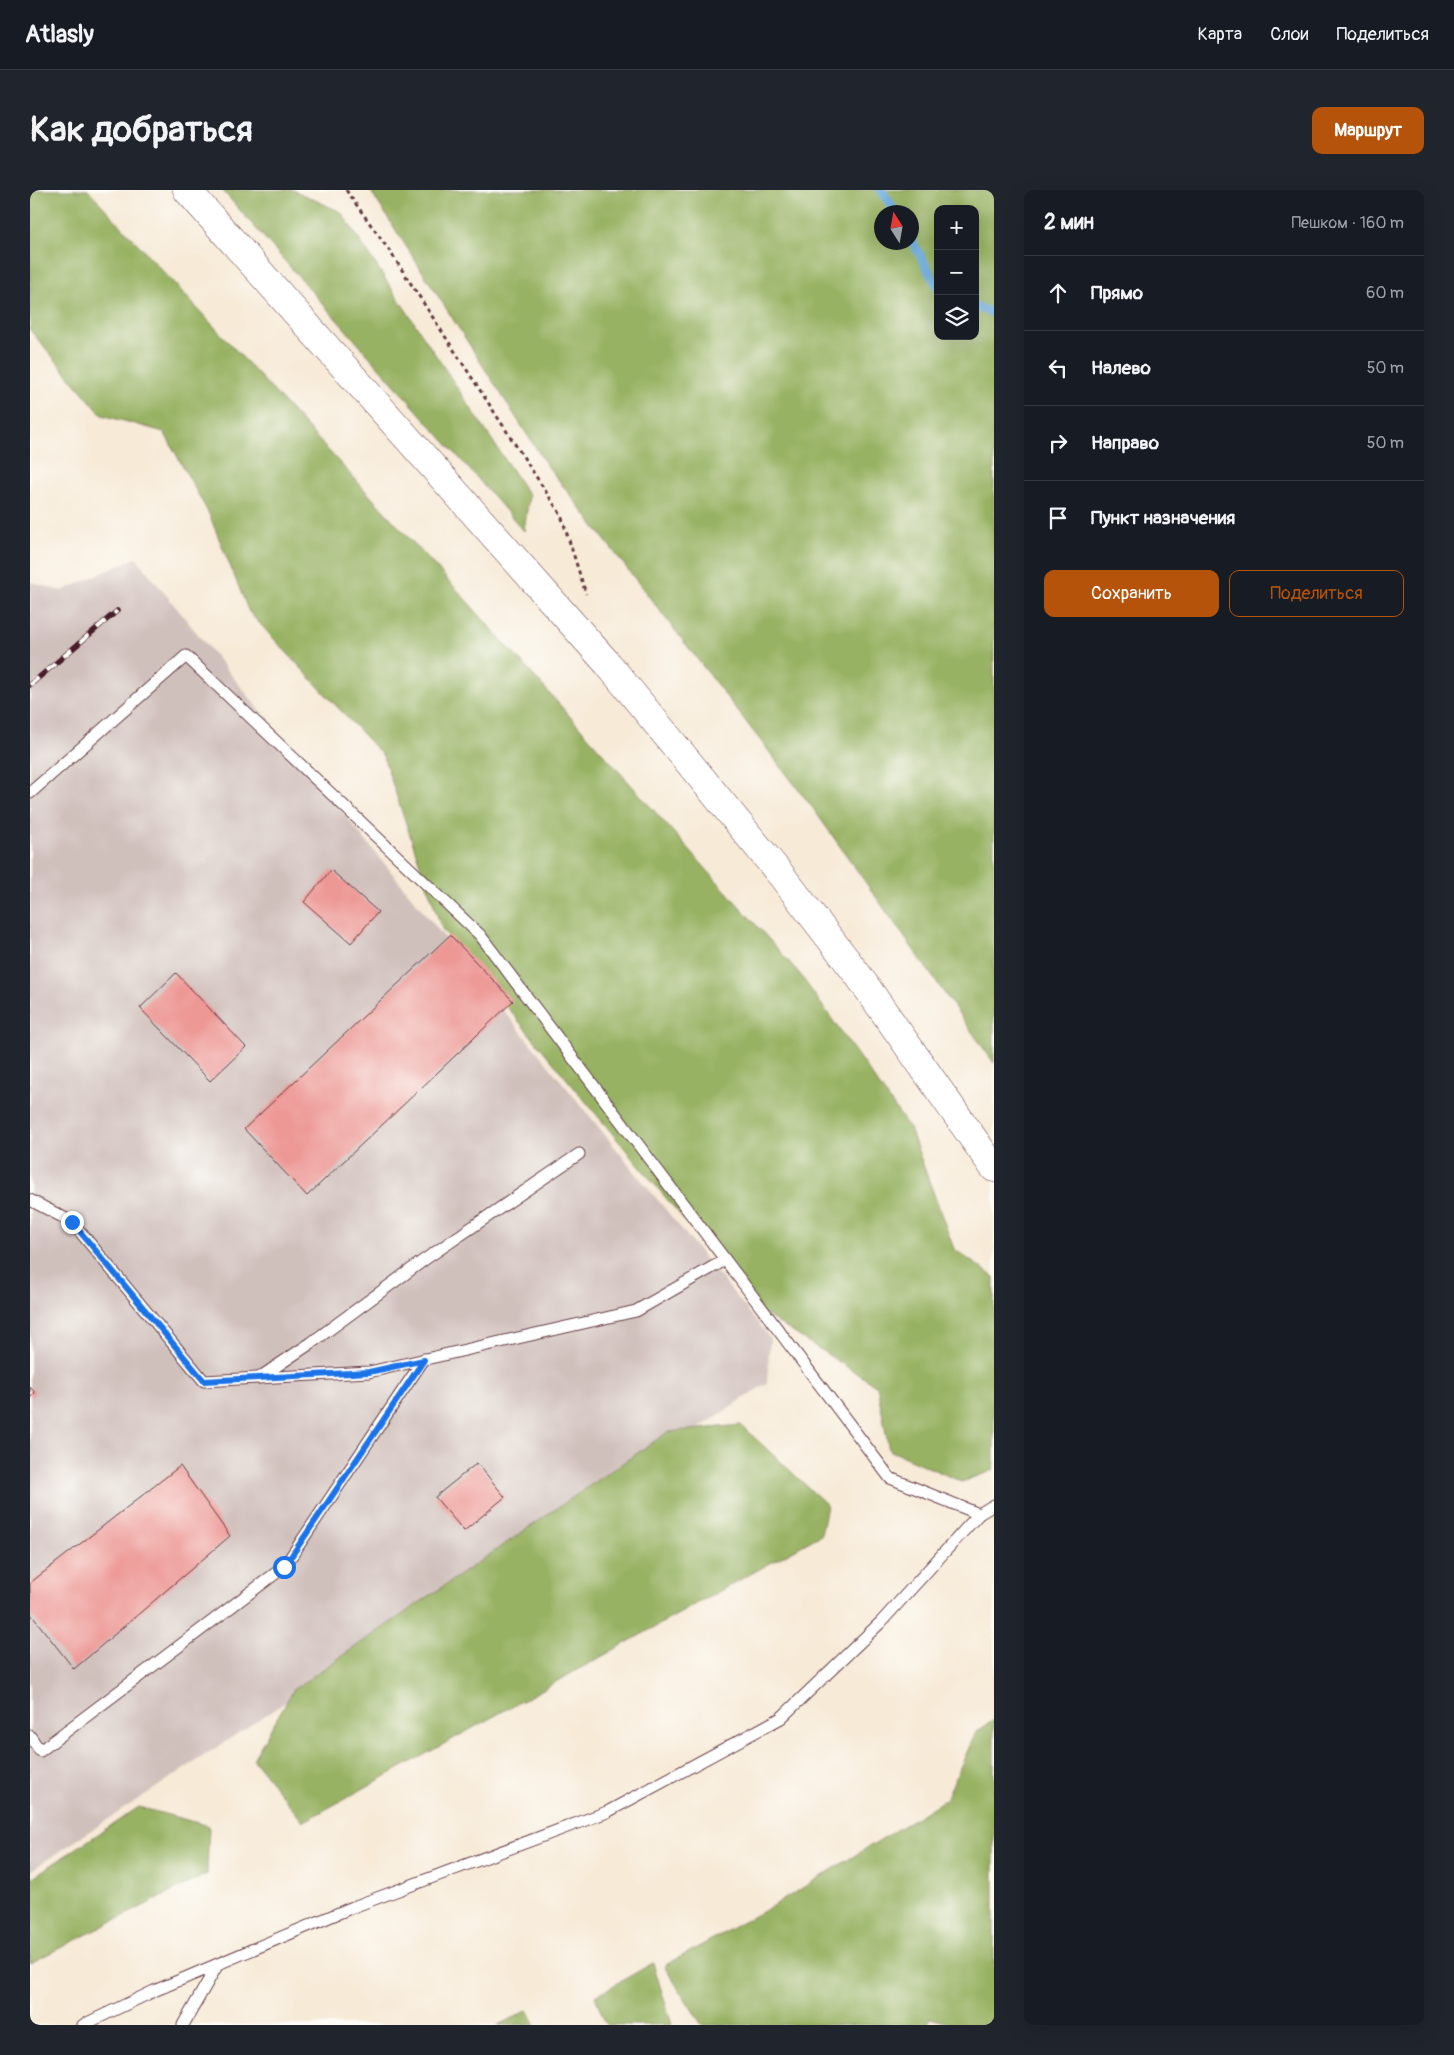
<!DOCTYPE html>
<html lang="ru">
<meta charset="utf-8">
<style>
:root{--surface:#171b24;--page:#20242c;--text:#f1f3f6;--muted:#9ea1a6;--line:#363941;--accent:#b45309}
body{margin:0;font-family:Pangolin,sans-serif;background:var(--page);color:var(--text)}
.controls{position:absolute;right:15px;top:15px;display:grid;overflow:hidden;border-radius:10px;box-shadow:0 5px 20px #0002}
.controls button{width:45px;height:45px;display:grid;place-items:center;padding:0;border:0;border-bottom:1px solid var(--line);background:var(--surface);color:var(--text);font:25px sans-serif}
.compass{position:absolute;left:844px;top:15px;width:45px;height:45px;border-radius:50%;background:var(--surface);box-shadow:0 5px 20px #0002;rotate:349deg}
.stop{position:absolute;width:15px;height:15px;margin:-11px;border:4px solid #1a73e8;border-radius:50%;background:#fff}
.stop.end{background:#1a73e8;border-color:#fff;box-shadow:0 1px 5px #0008}
.list{margin:0;padding:0;list-style:none}
h2{display:flex;justify-content:space-between;align-items:center;height:65px;margin:0;padding:0 20px;font-size:21px}
h2 small{font-size:16px;font-weight:400;color:var(--muted)}
.list li{display:grid;grid-template-columns:32px 1fr auto;gap:15px;align-items:center;box-sizing:border-box;height:75px;padding:0 20px;border-top:1px solid var(--line)}
.list b{display:block;font-size:19px;white-space:nowrap}
.list em{font-size:16px;font-style:normal;color:var(--muted)}
.actions{display:flex;gap:10px;padding:15px 20px}
.actions a{flex:1;padding:11px 0;border:1px solid var(--accent);border-radius:10px;text-align:center;font-size:18px;color:var(--accent)}
.actions .main{background:var(--accent);color:#fff}
.icon{flex:none;width:28px;height:28px;fill:none;stroke:currentColor;stroke-width:2;stroke-linecap:round;stroke-linejoin:round}
.map{position:relative;flex:none;width:964px;height:1835px;overflow:hidden;border-radius:10px}
header{display:flex;align-items:center;gap:30px;box-sizing:border-box;height:70px;padding:0 25px;background:var(--surface);border-bottom:1px solid var(--line)}
header strong{font-size:24px}
nav{display:flex;gap:28px;margin-inline-start:auto;font-size:18px}
.intro{display:flex;align-items:center;justify-content:space-between;box-sizing:border-box;height:120px;padding:0 30px}
h1{margin:0;font-size:35px}
.button{padding:12px 22px;border-radius:10px;background:var(--accent);color:#fff;font-size:18px;font-weight:700}
main{display:flex;gap:30px;padding:0 30px}
aside{flex:1;background:var(--surface);border-radius:10px;box-shadow:0 5px 20px #0002}
.map>svg:first-child{display:block}
.industrial{fill:#d0c0bc}
.forest{fill:#98b263;stroke:#716847;fill-rule:evenodd}
.lines{fill:none;stroke-linecap:round;stroke-linejoin:round}
.stream{stroke:#6aabde;stroke-width:9}
.building{fill:#ed9895}
.service-casing{stroke:#643d45;stroke-width:13}
.tertiary-casing{stroke:#643d45;stroke-width:29}
.path{stroke:#643d45;stroke-width:3;stroke-dasharray:4 4;stroke-linecap:butt}
.service{stroke:#fff;stroke-width:11}
.tertiary{stroke:#fff;stroke-width:28}
.rail-casing{stroke:#4a1f2b;stroke-width:5.5}
.rail{stroke:#fdfcf7;stroke-width:4;stroke-dasharray:11;stroke-linecap:butt}
.route{stroke:#1a73e8;stroke-width:6}
</style>
<header>
<strong>Atlasly</strong>
<nav><a>Карта</a><a>Слои</a><a>Поделиться</a></nav>
</header>
<div class="intro"><h1>Как добраться</h1><a class="button">Маршрут</a></div>
<main>
<div class="map">
<svg width="964" height="1835" viewBox="0 0 964 1835">
<rect width="100%" height="100%" fill="#fdfcf7"/>
<filter id="ink" filterUnits="userSpaceOnUse"><feTurbulence type="fractalNoise" baseFrequency=".02" numOctaves="2"/><feDisplacementMap in="SourceGraphic" scale="10" xChannelSelector="R" yChannelSelector="G"/><feConvolveMatrix kernelMatrix="1 2 1 2 8 2 1 2 1" color-interpolation-filters="sRGB"/></filter>
<filter id="wash" filterUnits="userSpaceOnUse"><feTurbulence type="fractalNoise" baseFrequency=".0096" numOctaves="4" result="noise"/><feDisplacementMap in="SourceGraphic" scale="20" xChannelSelector="R" yChannelSelector="G"/><feGaussianBlur stdDeviation="1.12" result="paint"/><feColorMatrix in="noise" values="0 0 0 0 0 0 0 0 0 0 0 0 0 0 0 0 0 1.4 0 .05"/><feComposite in="paint" operator="in"/></filter>
<g filter="url(#wash)">
<rect width="100%" height="100%" fill="#f7ead7"/>
<!-- industrial -->
<polygon class="industrial" points="106,368 740,1148 737,1193 0,1681 0,392 32,401"/>
<!-- forest -->
<g class="forest">
<polygon points="0,0 58,0 428,401 769,783 880,939 924,1059 964,1087 964,1280 932,1292 859,1260 847,1196 731,1122 412,739 353,566 219,422 179,324 134,242 72,225 0,140"/>
<polygon points="192,0 263,0 311,22 499,306 494,341"/>
<path d="M340,0H964V873L782,617L516,274ZM908,19H945V146H908ZM852,22H882V52H852Z"/>
<polygon points="711,1235 797,1315 791,1345 273,1632 223,1569 264,1499 638,1242"/>
<polygon points="964,1530 964,1835 926,1835 900,1828 898,1835 672,1835 634,1776 753,1710 916,1609 946,1542"/>
<polygon points="109,1617 179,1636 177,1684 0,1773 0,1689"/>
<polygon points="623,1773 642,1835 576,1835 565,1806"/>
<polygon points="498,1820 506,1835 468,1835"/>
</g>
<g class="lines">
<!-- stream -->
<g class="stream">
<polyline points="851,0 866,22"/>
<polyline points="882,50 908,98"/>
<polyline points="945,117 964,123"/>
</g>
</g>
<g id="blocks">
<!-- building -->
<g class="building">
<polygon points="301,680 348,722 321,753 274,712"/>
<polygon points="420,745 483,811 277,1006 214,939"/>
<polygon points="146,783 216,857 180,891 110,818"/>
<polygon points="0,1197 5,1203 0,1208"/>
<polygon points="447,1273 475,1307 434,1341 405,1307"/>
<polygon points="150,1276 200,1346 44,1479 0,1423 0,1393"/>
</g>
</g>
</g>
<g filter="url(#ink)">
<use href="#blocks" fill-opacity="0" stroke="#643d45" stroke-width="1"/>
<g class="lines">
<defs>
<g id="service">
<polyline points="0,603 156,466 450,745 860,1288 949,1324"/>
<polyline points="0,1010 42,1032 174,1191 339,1182 606,1121 695,1070"/>
<polyline points="229,1188 281,1153 394,1070 549,964"/>
<polyline points="0,1546 10,1561 254,1377 394,1169"/>
<polyline points="53,1835 124,1801 323,1717 577,1622 751,1528 851,1432 949,1324 964,1315"/>
<polyline points="153,1835 188,1774"/>
</g>
<polyline id="tertiary" points="157,0 578,474 751,685 828,785 964,978"/>
</defs>
<!-- service casing -->
<use href="#service" class="service-casing"/>
<!-- tertiary casing -->
<use href="#tertiary" class="tertiary-casing"/>
<!-- path -->
<polyline class="path" points="316,0 361,63 531,325 556,404"/>
<!-- service -->
<use href="#service" class="service"/>
<!-- tertiary -->
<use href="#tertiary" class="tertiary"/>
<defs>
<polyline id="rail" points="0,495 87,421"/>
</defs>
<!-- rail casing -->
<use href="#rail" class="rail-casing"/>
<!-- rail -->
<use href="#rail" class="rail"/>
</g>
</g>
<g class="lines" filter="url(#ink)">
<!-- route -->
<polyline class="route" points="42,1032 174,1191 339,1182 394,1170 254,1377"/>
</g>
</svg>
<div class="controls">
<button>+</button>
<button>−</button>
<button><svg class="icon" aria-label="layers" viewBox="0 0 24 24"><path d="M12 4l9 5-9 5-9-5zM3 14l9 5 9-5"/></svg></button>
</div>
<svg class="compass" viewBox="-18 -18 36 36"><path d="M0-13l5 13h-10z" fill="#e53935"/><path d="M0 13l5-13h-10z" fill="#9ea1a6"/></svg>
<div class="stop" style="left:254px;top:1377px"></div>
<div class="stop end" style="left:42px;top:1032px"></div>
</div>
<aside>
<h2>2 мин<small>Пешком · 160 m</small></h2>
<ul class="list">
<li><svg class="icon" aria-label="ahead" viewBox="0 0 24 24"><path d="M12 20V5M6 11l6-6 6 6"/></svg><div><b>Прямо</b></div><em>60 m</em></li>
<li><svg class="icon" aria-label="left" viewBox="0 0 24 24"><path d="M17 20v-9H6M10 6l-5 5 5 5"/></svg><div><b>Налево</b></div><em>50 m</em></li>
<li><svg class="icon" aria-label="right" viewBox="0 0 24 24"><path d="M7 20v-9h11M14 6l5 5-5 5"/></svg><div><b>Направо</b></div><em>50 m</em></li>
<li><svg class="icon" aria-label="arrive" viewBox="0 0 24 24"><path d="M6 21V4h12l-3 4 3 4H6"/></svg><div><b>Пункт назначения</b></div></li>
</ul>
<div class="actions"><a class="main">Сохранить</a><a>Поделиться</a></div>
</aside>
</main>
